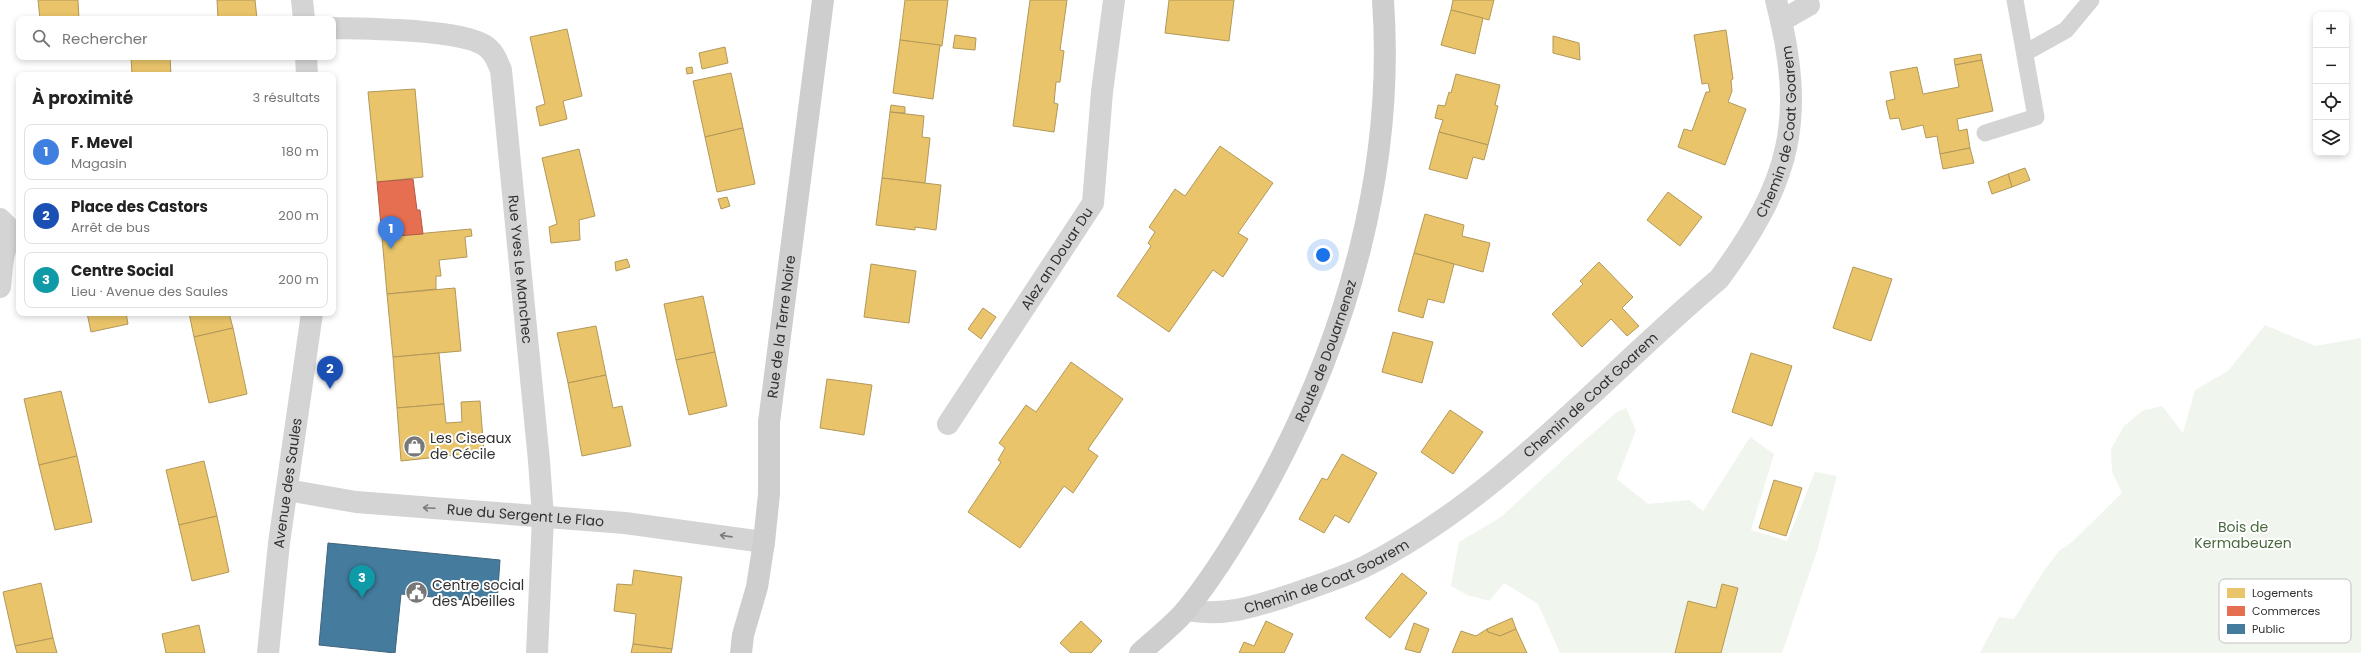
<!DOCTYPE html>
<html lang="fr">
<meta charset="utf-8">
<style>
:root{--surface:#fff;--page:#f2f2f2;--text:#222;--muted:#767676;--line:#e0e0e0;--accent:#2563eb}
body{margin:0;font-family:Poppins,sans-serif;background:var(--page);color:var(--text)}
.controls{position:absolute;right:12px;top:12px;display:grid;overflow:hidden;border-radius:8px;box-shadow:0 2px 6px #0003}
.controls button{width:36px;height:36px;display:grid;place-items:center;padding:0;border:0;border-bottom:1px solid var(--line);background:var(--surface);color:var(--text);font:20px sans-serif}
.you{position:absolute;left:1323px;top:255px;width:14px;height:14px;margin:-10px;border:3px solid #fff;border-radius:50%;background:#1a73e8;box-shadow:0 0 0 6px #1a73e833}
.badge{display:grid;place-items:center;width:26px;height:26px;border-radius:50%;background:var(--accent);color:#fff;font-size:13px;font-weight:700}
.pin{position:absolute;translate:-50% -33px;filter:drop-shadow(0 1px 2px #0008)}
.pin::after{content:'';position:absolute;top:21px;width:14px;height:12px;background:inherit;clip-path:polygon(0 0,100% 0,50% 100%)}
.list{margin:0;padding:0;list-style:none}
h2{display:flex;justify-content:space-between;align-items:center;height:52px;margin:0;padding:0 16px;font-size:17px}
h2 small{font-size:13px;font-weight:400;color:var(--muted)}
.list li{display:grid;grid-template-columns:26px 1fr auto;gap:12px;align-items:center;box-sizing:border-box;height:56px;margin:0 8px 8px;padding:0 8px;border:1px solid var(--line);border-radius:8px}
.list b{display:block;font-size:15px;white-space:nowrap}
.list p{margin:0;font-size:13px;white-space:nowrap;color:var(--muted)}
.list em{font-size:13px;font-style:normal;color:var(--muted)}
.icon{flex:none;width:22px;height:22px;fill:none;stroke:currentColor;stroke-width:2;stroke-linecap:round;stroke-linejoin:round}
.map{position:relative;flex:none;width:2361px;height:653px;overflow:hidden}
.search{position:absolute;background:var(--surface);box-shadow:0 2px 6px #0003;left:16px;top:16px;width:320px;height:44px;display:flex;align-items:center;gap:10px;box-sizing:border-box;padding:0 14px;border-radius:8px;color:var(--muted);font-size:15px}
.panel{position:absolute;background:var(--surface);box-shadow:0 2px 6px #0003;left:16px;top:72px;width:320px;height:244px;border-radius:8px}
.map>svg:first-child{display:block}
.green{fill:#f0f5ed}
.homes{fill:#e9c46a;stroke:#b29859}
.shops{fill:#e76f51;stroke:#b05c47}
.public{fill:#457b9d;stroke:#3f647c}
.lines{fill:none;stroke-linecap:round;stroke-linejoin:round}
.lane{stroke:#d4d4d4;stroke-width:17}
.street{stroke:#d4d4d4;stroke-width:22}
.secondary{stroke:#cecece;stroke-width:22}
.oneway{stroke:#7a7a7a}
.labels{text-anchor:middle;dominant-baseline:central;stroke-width:4;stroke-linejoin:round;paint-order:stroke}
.street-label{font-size:14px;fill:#303030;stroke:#fff}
.poi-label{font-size:14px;fill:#303030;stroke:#fff;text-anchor:start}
.park-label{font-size:14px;fill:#4a6940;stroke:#fff}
.key{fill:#fff;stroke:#c1c1c1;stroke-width:1}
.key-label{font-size:11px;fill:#303030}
</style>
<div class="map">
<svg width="2361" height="653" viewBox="0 0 2361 653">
<rect width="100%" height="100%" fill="#fff"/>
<!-- green -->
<g class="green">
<polygon points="2265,325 2315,346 2361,338 2361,653 1980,653 1999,617 2014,619 2043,572 2059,551 2072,542 2122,493 2112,472 2111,449 2124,426 2142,411 2162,406 2183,433 2195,390 2228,371"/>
<polygon points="1626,408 1636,430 1617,479 1648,504 1689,500 1703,511 1750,437 1774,454 1751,530 1787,541 1815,472 1837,476 1817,551 1782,653 1560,653 1538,604 1504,583 1489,601 1467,595 1451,586 1459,542 1501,517 1577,447 1617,412"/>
</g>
<!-- homes -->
<g class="homes">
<polygon points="38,0 78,0 79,19 40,19"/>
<polygon points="217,0 255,0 257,19 218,19"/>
<polygon points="905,0 948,0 942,46 900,40"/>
<polygon points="1030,0 1067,0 1060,50 1064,51 1060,82 1056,82 1054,103 1058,104 1054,132 1013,126"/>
<polygon points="1169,0 1234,0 1229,41 1165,33"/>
<polygon points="1453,0 1494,0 1489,20 1451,10"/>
<polygon points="1451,10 1483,18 1475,54 1441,45"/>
<polygon points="567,29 582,96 563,101 567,119 540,126 536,107 545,104 530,37"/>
<polygon points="1726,30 1733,79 1731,80 1732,91 1728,102 1746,109 1725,165 1678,147 1684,129 1692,131 1706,92 1710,92 1708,83 1702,84 1694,35"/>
<polygon points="955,35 976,38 975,50 953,48"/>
<polygon points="1553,36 1579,43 1580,60 1553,53"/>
<polygon points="900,40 940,45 933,99 893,93"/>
<polygon points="725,47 728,63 702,69 699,53"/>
<polygon points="1981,54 1982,60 1955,65 1954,59"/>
<polygon points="131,57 170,57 171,75 132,75"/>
<polygon points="1982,60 1993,111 1957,119 1959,131 1967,129 1970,148 1940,154 1937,136 1926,138 1923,125 1902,130 1899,118 1890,119 1886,101 1895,99 1890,72 1917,67 1923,94 1959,87 1955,65"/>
<polygon points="692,67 693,73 687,74 686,68"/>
<polygon points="731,73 743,128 705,137 693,81"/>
<polygon points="1456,74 1500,85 1495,105 1498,106 1488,145 1439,132 1443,120 1435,118 1438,105 1445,106 1449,92 1451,93"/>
<polygon points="415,89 423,177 377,182 368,92"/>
<polygon points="891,105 905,107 905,113 890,112"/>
<polygon points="890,112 924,116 922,137 930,138 925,183 882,178"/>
<polygon points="743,128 755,184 717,192 705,137"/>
<polygon points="1439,132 1488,145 1484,160 1473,157 1467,179 1429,169"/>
<polygon points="1220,146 1273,183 1238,233 1248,239 1223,277 1213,270 1169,332 1117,296 1151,246 1148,243 1155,232 1149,227 1175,189 1185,196"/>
<polygon points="1970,148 1974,163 1943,169 1940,154"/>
<polygon points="579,149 595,216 579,220 580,240 551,243 549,227 557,224 542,158"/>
<polygon points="2025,168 2030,180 2012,187 2008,174"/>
<polygon points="2008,174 2012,187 1992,194 1988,182"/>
<polygon points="882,178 941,185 936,230 915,227 915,230 876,225"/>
<polygon points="1668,192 1702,217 1680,246 1647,220"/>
<polygon points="727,197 730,206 721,209 718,199"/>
<polygon points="1425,214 1464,225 1462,236 1490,243 1483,272 1414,253"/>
<polygon points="471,229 472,236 465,237 467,257 439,260 441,276 436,276 436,289 387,294 382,237"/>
<polygon points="1414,253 1454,264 1444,303 1428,299 1423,318 1398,311"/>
<polygon points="627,259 630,267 616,271 615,262"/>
<polygon points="1599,262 1633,297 1622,308 1639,326 1627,336 1611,319 1582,347 1552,314 1583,284 1580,281"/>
<polygon points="871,264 916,271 909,323 864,317"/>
<polygon points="1853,267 1892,279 1871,341 1833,328"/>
<polygon points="455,288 461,351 393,357 387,294"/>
<polygon points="703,296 715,352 676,360 664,304"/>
<polygon points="983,308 996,317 981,339 968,329"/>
<polygon points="87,313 126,313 128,324 91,332"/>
<polygon points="189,313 229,313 233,328 194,337"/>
<polygon points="596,326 606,375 568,383 557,333"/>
<polygon points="233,328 247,394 209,403 194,337"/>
<polygon points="1393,332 1433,342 1422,383 1382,372"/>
<polygon points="715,352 727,406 689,415 676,360"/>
<polygon points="439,353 444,404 397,408 393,357"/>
<polygon points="1751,353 1792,366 1772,426 1732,412"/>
<polygon points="1071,362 1123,399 1088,449 1098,456 1073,493 1064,486 1020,548 968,512 1001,462 998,460 1005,448 999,443 1026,405 1036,412"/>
<polygon points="606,375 613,408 622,406 631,446 582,456 568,383"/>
<polygon points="827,379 872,385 864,435 820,428"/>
<polygon points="61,391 77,456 39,465 24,399"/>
<polygon points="480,401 484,452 401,461 397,408 444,404 446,423 462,422 461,402"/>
<polygon points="1450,410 1483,432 1453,474 1421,452"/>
<polygon points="1342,454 1377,473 1349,523 1335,515 1324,533 1299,519 1322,478 1327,480"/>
<polygon points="77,456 92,522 55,530 39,465"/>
<polygon points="204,461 217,516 179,525 166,470"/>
<polygon points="1774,480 1802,488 1786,536 1759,528"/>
<polygon points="217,516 229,572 192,581 179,525"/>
<polygon points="634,570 682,577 672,649 633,644 636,614 614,611 617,584 632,585"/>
<polygon points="1402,573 1427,593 1390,638 1365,618"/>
<polygon points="41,583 53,638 15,646 3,592"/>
<polygon points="1722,584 1738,588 1721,653 1675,653 1688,601 1716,608"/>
<polygon points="1512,618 1516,629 1500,636 1488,632 1487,629"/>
<polygon points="1081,621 1102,641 1091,653 1071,653 1060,643"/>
<polygon points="1266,621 1293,634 1284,653 1239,653 1244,642 1254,646"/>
<polygon points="1414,623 1429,629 1420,653 1405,649"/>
<polygon points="199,625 205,653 166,653 162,634"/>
<polygon points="1487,629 1488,632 1500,636 1516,629 1527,653 1452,653 1461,631 1476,636"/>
<polygon points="53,638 57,653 17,653 15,646"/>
<polygon points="633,644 672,649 671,653 631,653"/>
</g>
<!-- shops -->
<polygon class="shops" points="413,179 417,210 420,210 423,234 382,237 377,182"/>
<!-- public -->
<polygon class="public" points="328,543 500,560 497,603 401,594 395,653 319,645"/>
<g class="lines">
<!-- lane -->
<g class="lane">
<polyline points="2025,53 2066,30 2091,0"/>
<polyline points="1985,133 2036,117 2015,0"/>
</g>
<!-- street -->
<g class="street">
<polyline points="302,0 304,19"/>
<polyline points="1781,21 1809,5"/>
<path id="s1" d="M333,28C368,29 457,29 484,45C494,51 497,61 501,70L539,461L543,517L537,653"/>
<polyline points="306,57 307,75"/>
<polyline points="0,219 15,234"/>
<path d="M0,287C2,271 1,240 19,232"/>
<path id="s2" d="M948,424L1093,203L1102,92L1114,0"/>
<path id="s3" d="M287,490L356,502L625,523L764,542"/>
<path id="s4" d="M1186,610C1224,617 1254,607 1290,595C1315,586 1342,578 1366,566C1502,497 1604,375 1719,279C1791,181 1807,119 1776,0"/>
<path id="s5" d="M268,653L279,543L312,313"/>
</g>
<!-- secondary -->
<g class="secondary">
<path id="s6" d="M741,653L743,635L757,587L764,542L769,494V422L823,0"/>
<path id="s7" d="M1140,653C1155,639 1174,625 1187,609C1219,569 1245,525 1269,481C1348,334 1395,168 1383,0"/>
</g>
</g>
<!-- one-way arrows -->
<defs><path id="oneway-shaft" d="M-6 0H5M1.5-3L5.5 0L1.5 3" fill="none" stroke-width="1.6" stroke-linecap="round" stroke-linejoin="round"/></defs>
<g class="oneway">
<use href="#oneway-shaft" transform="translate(429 508) rotate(-177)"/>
<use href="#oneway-shaft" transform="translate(726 536) rotate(-172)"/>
</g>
<!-- icons -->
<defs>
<symbol id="shop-disc" viewBox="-11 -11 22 22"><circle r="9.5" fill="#787878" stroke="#fff"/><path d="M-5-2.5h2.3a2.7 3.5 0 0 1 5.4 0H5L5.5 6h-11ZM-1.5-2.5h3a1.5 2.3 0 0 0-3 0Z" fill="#fff"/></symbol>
<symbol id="civic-disc" viewBox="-11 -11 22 22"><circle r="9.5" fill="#787878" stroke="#fff"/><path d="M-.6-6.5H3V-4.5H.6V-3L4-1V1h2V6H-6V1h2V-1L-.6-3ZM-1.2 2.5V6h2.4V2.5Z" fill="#fff"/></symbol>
</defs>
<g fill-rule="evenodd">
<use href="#shop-disc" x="402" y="434" width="25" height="25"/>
<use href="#civic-disc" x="404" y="580" width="25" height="25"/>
</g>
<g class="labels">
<!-- street labels -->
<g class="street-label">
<text stroke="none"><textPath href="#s4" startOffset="807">Chemin de Coat Goarem</textPath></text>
<text stroke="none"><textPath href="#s2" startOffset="198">Alez an Douar Du</textPath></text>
<text stroke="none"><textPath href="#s1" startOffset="384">Rue Yves Le Manchec</textPath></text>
<text stroke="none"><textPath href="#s6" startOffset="330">Rue de la Terre Noire</textPath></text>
<text stroke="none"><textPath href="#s7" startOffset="359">Route de Douarnenez</textPath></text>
<text stroke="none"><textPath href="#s4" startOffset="471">Chemin de Coat Goarem</textPath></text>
<text stroke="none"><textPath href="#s5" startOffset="171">Avenue des Saules</textPath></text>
<text stroke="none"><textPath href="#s3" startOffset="240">Rue du Sergent Le Flao</textPath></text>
<text stroke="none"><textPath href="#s4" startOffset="147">Chemin de Coat Goarem</textPath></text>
</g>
<!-- poi labels -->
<g class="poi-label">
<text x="430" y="438">Les Ciseaux<tspan x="430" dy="16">de Cécile</tspan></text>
<text x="432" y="585">Centre social<tspan x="432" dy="16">des Abeilles</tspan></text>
</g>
<!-- park labels -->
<g class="park-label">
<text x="2243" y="527">Bois de<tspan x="2243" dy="16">Kermabeuzen</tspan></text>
</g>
</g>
<!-- legend -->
<rect x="2219" y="579" width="132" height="64" rx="6" class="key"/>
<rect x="2227" y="588" width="18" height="10" fill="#e9c46a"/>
<rect x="2227" y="606" width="18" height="10" fill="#e76f51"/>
<rect x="2227" y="624" width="18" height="10" fill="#457b9d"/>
<g class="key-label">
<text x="2252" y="597">Logements</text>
<text x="2252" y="615">Commerces</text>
<text x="2252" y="633">Public</text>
</g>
</svg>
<div class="controls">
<button>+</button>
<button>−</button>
<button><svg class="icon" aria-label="locate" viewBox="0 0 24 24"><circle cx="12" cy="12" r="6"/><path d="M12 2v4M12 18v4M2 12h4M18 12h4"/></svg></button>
<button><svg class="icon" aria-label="layers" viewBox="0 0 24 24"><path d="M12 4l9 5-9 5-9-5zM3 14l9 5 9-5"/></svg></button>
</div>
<div class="you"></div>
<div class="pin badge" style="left:391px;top:249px;background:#3f7fe0">1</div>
<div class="pin badge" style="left:330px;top:389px;background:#1a4fb4">2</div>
<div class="pin badge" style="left:362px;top:598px;background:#0f9aa8">3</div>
<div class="search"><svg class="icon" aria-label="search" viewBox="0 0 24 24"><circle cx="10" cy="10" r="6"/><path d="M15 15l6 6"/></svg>Rechercher</div>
<section class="panel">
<h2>À proximité<small>3 résultats</small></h2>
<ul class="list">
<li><span class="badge" style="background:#3f7fe0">1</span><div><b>F. Mevel</b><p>Magasin</p></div><em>180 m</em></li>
<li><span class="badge" style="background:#1a4fb4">2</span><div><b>Place des Castors</b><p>Arrêt de bus</p></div><em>200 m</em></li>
<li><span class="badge" style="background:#0f9aa8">3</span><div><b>Centre Social</b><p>Lieu · Avenue des Saules</p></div><em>200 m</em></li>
</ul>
</section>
</div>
